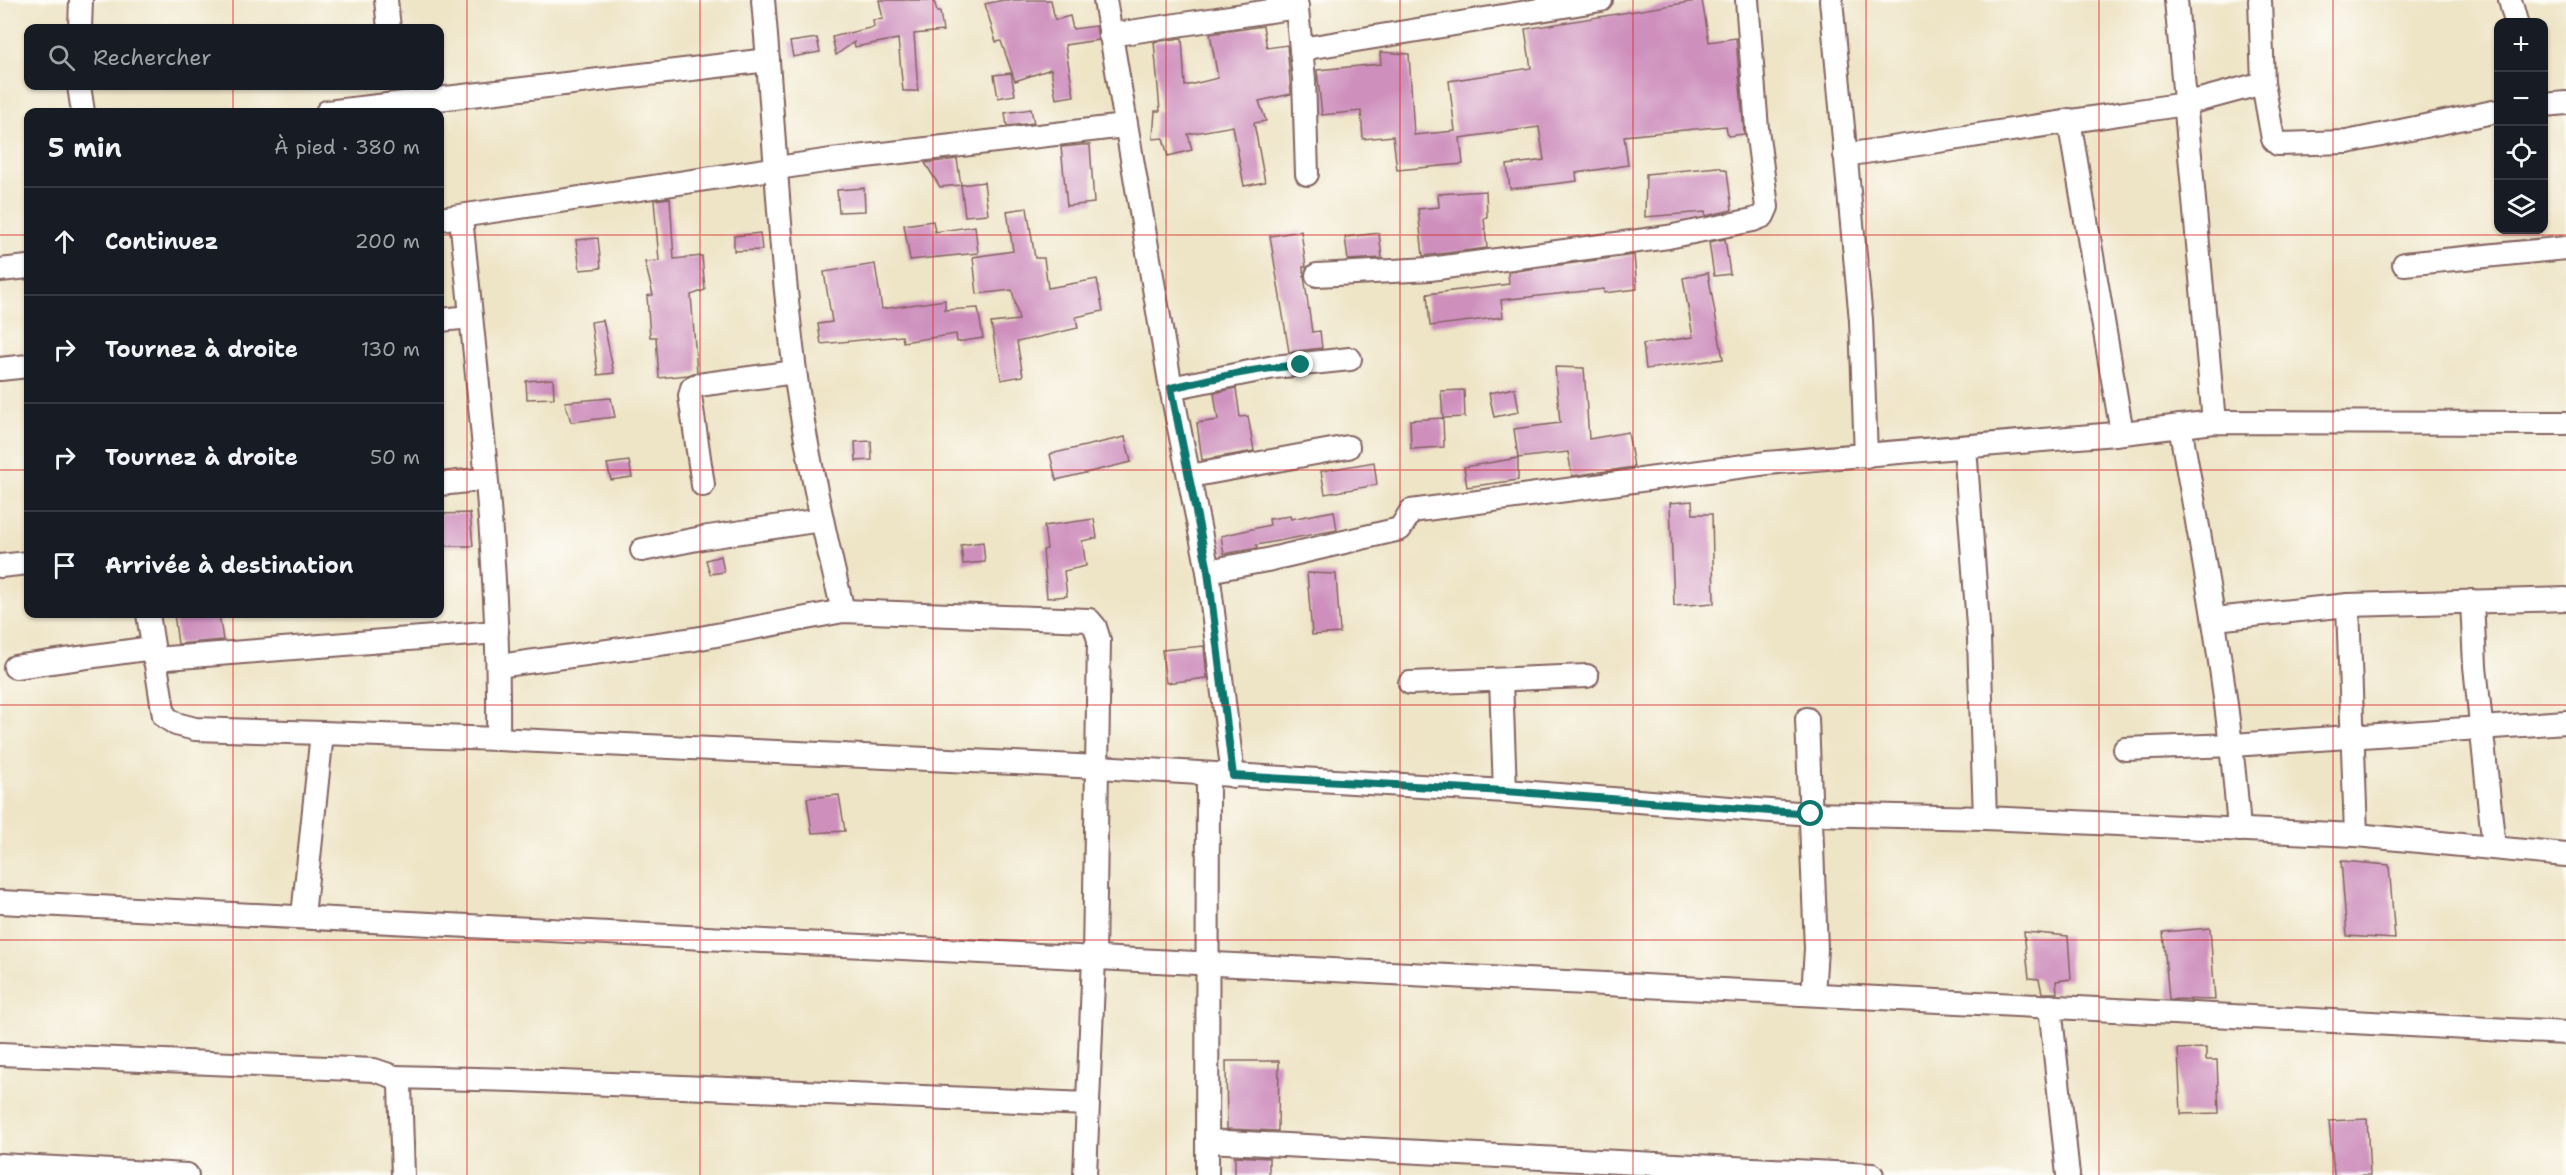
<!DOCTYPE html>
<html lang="fr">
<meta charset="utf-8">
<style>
:root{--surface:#171b24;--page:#242831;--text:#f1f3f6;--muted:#9ea1a6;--line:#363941}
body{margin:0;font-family:"Shantell Sans",sans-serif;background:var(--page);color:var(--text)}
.controls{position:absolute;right:18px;top:18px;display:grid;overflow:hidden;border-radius:12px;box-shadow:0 2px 4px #0004}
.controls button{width:54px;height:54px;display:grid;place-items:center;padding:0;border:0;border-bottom:2px solid var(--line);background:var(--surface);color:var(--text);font:30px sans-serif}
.stop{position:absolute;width:18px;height:18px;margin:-14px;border:4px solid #0f766e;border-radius:50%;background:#fff}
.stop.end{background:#0f766e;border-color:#fff;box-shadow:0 2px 6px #0008}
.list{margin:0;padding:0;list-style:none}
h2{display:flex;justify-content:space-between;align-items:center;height:78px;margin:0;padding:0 24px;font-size:26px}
h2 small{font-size:20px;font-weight:400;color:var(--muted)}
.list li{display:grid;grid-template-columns:39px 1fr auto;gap:18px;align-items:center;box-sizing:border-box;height:108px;padding:0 24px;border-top:2px solid var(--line)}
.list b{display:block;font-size:22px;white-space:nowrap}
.list em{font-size:20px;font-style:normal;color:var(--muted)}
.icon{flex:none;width:33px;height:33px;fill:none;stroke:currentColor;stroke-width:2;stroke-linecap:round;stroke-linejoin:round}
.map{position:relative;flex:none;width:2566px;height:1175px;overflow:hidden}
.search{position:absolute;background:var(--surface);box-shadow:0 2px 4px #0004;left:24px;top:24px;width:420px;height:66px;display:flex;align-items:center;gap:15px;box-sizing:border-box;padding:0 21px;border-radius:12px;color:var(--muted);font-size:22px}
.panel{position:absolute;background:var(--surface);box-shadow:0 2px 4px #0004;left:24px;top:108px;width:420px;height:510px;border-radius:12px}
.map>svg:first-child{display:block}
.building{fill:#ce8fbd}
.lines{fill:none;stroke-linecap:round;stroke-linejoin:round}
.street-casing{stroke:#836461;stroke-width:26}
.street{stroke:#fff;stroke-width:22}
.route{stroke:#0f766e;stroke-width:8}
.grid{fill:none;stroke:#d62828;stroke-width:1.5;stroke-opacity:0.55}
</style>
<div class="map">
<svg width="2566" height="1175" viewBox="0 0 2566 1175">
<rect width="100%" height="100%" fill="#fdfcf7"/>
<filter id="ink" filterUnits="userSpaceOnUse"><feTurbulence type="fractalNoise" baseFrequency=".0167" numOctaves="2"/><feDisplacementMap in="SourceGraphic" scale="12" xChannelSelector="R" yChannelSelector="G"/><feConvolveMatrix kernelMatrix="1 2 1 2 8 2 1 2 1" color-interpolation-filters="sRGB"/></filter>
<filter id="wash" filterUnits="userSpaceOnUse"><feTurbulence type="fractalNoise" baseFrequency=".008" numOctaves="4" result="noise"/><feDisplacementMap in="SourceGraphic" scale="24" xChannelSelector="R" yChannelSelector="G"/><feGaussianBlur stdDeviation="1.35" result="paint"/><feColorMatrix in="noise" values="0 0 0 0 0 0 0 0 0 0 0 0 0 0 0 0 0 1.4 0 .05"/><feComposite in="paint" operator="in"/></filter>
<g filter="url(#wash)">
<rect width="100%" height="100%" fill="#eee4c6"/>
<g id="blocks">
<!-- building -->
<g class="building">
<polygon points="879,0 934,0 937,12 940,12 943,31 914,34 918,91 903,91 898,39 855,47 854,42 836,55 832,37 874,27 873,20 883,19"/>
<polygon points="1003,0 1051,0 1055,20 1070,16 1073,29 1096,26 1098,40 1065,45 1074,96 1056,99 1051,69 1015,81 1001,41 996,42 985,4"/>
<polygon points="1702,0 1709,42 1736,38 1744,134 1728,136 1726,126 1624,136 1628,165 1576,173 1577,181 1510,189 1507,165 1544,160 1539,127 1460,138 1463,164 1397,170 1393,136 1363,139 1361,111 1322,115 1317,70 1381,64 1380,52 1409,54 1414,135 1455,131 1449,81 1531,68 1525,29"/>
<polygon points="1263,26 1267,48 1287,45 1291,94 1259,101 1266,121 1254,123 1265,182 1244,186 1233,126 1188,134 1192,150 1168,156 1163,138 1153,139 1155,111 1160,111 1154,42 1182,38 1185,86 1218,78 1210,34"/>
<polygon points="817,38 820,52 793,57 790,42"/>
<polygon points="1011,73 1015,95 998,98 994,75"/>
<polygon points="1031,109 1034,123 1007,126 1005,113"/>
<polygon points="1082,145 1090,145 1094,203 1067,206 1061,147"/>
<polygon points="957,159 961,185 940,187 925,163"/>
<polygon points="1718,167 1727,171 1732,210 1706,216 1705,212 1645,217 1646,174"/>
<polygon points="984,182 988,214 965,216 961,185"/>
<polygon points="864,188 865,211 839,212 837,190"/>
<polygon points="1486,191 1487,217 1484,218 1487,248 1423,256 1418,209 1439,207 1438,194"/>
<polygon points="670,198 674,259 702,256 705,290 691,295 697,372 688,375 659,378 656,337 650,337 647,296 653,295 645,262 659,261 654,200"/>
<polygon points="1027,208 1035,258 1044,258 1048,288 1097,279 1103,311 1076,317 1078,328 1017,342 1023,376 1001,380 991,323 1019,320 1012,290 977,294 973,257 1013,251 1007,211"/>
<polygon points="933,221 935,232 975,226 978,253 910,260 904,225"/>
<polygon points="1301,231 1306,267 1303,267 1304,276 1312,332 1320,331 1322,348 1289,352 1270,236"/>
<polygon points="760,233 762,250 734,251 734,236"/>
<polygon points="1379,233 1382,258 1348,260 1345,237"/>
<polygon points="598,238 601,268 580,270 576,240"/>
<polygon points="1725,239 1730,274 1714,276 1709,242"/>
<polygon points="1634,255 1637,289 1604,293 1604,289 1501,300 1503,317 1430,326 1427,294 1509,284 1508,272"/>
<polygon points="875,264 882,309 945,300 945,310 978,308 983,338 957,342 956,334 903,342 902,336 821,344 818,324 832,322 824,272"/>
<polygon points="1708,273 1723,359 1646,369 1643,344 1693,337 1683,278"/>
<polygon points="603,320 614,373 598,375 591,322"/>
<polygon points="1555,367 1584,368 1589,439 1628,432 1634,467 1572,476 1568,452 1518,458 1514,429 1560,423"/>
<polygon points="553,379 554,398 527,399 526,381"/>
<polygon points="1236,388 1240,417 1248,416 1254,451 1202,460 1197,423 1218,420 1214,393"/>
<polygon points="1515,388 1519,412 1494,417 1489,393"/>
<polygon points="1464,390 1465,417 1443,418 1441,391"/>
<polygon points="611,398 615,417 571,422 565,402"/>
<polygon points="1443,418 1444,447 1411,449 1410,420"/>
<polygon points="1125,437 1131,462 1056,480 1050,454"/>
<polygon points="871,441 872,460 856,461 855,442"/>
<polygon points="1518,458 1518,480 1467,487 1464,467"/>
<polygon points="629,461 632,477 611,480 607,464"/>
<polygon points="1374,462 1377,485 1325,494 1321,471"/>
<polygon points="1692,501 1693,514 1712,514 1714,603 1674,606 1670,503"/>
<polygon points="1334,511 1337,530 1256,545 1257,548 1224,554 1221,536 1270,525 1269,519 1290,516 1291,519"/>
<polygon points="470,513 473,546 440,546 440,514"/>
<polygon points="1094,519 1097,538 1082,541 1086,566 1064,571 1067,596 1047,598 1043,550 1047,549 1044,526"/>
<polygon points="983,542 985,562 963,564 961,545"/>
<polygon points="721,556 724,572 710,574 706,560"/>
<polygon points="1307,573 1336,574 1340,633 1312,635"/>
<polygon points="174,614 219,614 223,640 178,644"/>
<polygon points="1204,646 1207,678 1166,683 1162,650"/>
<polygon points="839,795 845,831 812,833 807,798"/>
<polygon points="2341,861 2389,865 2395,939 2347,936"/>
<polygon points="2210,928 2215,1000 2169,999 2163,932"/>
<polygon points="2024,932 2068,936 2071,979 2056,981 2057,993 2042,993 2039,979 2029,978"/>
<polygon points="2206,1048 2206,1060 2217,1060 2219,1113 2181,1114 2178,1049"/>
<polygon points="1226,1061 1279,1061 1278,1131 1227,1129"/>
<polygon points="2367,1119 2370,1175 2334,1175 2329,1121"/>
<polygon points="1235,1156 1269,1158 1269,1175 1235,1175"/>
</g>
</g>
</g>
<g filter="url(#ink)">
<use href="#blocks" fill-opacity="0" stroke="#836461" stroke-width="1.5"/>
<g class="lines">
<defs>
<g id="street">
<polyline points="386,0 389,28"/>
<path d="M763,0C774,124 779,248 795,371C806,452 824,532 843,611"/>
<polyline points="1105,0 1171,388 1208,571 1233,776"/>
<polyline points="1296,0 1304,79 1307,174"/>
<polyline points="1831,0 1861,320 1866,456"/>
<polyline points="2176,0 2214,422"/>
<polyline points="2260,0 2263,83"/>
<polyline points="2510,0 2516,22"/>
<polyline points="80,28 81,0"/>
<polyline points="1110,35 1297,7"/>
<polyline points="1301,49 1601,0"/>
<polyline points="79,86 83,112"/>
<polyline points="2544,105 2566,103"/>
<polyline points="327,112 768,60"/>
<polyline points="2069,120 2122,433"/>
<polyline points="1845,155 2185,104 2263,83 2273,139 2278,144 2347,142 2498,111"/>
<path d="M461,217C478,390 500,564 498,739"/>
<polyline points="440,219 831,160 1125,126"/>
<polyline points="2404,264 2566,248"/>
<polyline points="0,270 28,267"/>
<polyline points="1317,275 1430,269 1668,237 1753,220 1763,216 1767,207 1757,129 1747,0"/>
<polyline points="440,320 471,317"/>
<polyline points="0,369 28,366"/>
<polyline points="1171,388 1274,367 1350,359"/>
<path d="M2180,426C2204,560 2229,693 2239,830"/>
<polyline points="1965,447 1979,639 1985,818"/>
<polyline points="1190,476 1348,447"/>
<polyline points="440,484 486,479"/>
<polyline points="703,485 690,396 692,388 698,385 795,372"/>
<polyline points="642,550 702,538 821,520"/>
<polyline points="0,566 28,563"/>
<polyline points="1208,571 1267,560 1400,529 1411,511 1767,463 2115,434 2214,422 2566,423"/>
<polyline points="2472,601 2475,666 2494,848"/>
<polyline points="2348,605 2356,835"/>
<polyline points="148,614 164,716 176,724 195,729 322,733"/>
<polyline points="2215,619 2348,605 2566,599"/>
<polyline points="154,659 497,632"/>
<polyline points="499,666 695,639 843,611 1089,620 1095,627 1099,640 1094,958 1085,1175"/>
<polyline points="15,667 152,648"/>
<polyline points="1501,680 1505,791"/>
<polyline points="1410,683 1587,676"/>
<polyline points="1807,719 1816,949 1813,994"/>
<polyline points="2125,749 2233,745 2566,722"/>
<polyline points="0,902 2566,1033"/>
<polyline points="303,916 322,733 498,739 1098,767 1505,791 1811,814 1985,818 2356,835 2566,855"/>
<polyline points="2050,1006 2068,1175"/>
<polyline points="0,1054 374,1070 395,1077 400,1086 403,1175"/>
<polyline points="395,1077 515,1080 1088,1104"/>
<polyline points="1207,1141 1872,1175"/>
<polyline points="0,1165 187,1175"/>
<polyline points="1207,1175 1208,774"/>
</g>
</defs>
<!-- street casing -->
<use href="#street" class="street-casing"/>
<!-- street -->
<use href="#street" class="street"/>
</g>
</g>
<g class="lines" filter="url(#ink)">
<!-- route -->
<path class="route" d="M1301,365C1257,368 1214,378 1171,388L1208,571L1233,776L1505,791L1811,814"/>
</g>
<!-- grid -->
<path class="grid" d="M233,0V28M467,0V1175M700,0V1175M933,0V1175M1166,0V1175M1400,0V1175M1633,0V1175M1866,0V1175M2099,0V1175M2333,0V1175M233,86V112M0,235H28M440,235H2566M0,470H28M440,470H2566M233,614V1175M0,705H2566M0,940H2566"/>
</svg>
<div class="controls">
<button>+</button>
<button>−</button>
<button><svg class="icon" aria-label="locate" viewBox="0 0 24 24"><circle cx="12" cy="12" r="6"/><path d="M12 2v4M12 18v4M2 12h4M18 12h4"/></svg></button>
<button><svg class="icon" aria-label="layers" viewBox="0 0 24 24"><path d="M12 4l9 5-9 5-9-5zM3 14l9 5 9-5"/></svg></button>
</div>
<div class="stop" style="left:1811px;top:814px"></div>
<div class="stop end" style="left:1301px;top:365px"></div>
<div class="search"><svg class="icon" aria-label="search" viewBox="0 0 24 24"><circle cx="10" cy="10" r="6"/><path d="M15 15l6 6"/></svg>Rechercher</div>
<section class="panel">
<h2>5 min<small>À pied · 380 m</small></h2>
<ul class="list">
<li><svg class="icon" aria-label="ahead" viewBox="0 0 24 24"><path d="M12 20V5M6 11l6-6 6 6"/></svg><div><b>Continuez</b></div><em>200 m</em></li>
<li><svg class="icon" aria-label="right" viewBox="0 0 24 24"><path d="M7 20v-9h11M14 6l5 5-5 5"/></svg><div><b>Tournez à droite</b></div><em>130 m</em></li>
<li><svg class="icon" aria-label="right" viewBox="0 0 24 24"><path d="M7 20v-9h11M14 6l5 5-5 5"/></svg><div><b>Tournez à droite</b></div><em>50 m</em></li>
<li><svg class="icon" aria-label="arrive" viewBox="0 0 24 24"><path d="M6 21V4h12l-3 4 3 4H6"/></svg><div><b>Arrivée à destination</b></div></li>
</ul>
</section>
</div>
